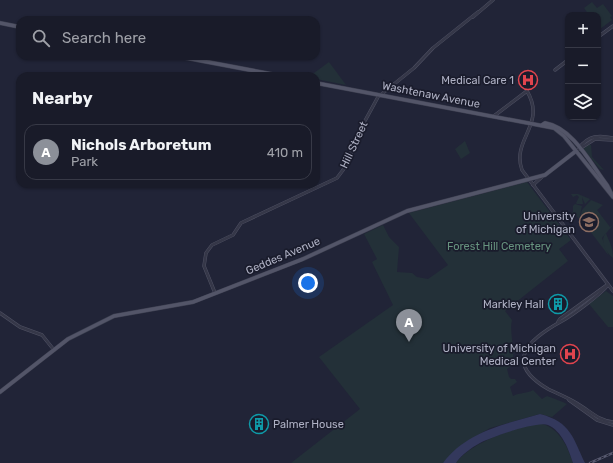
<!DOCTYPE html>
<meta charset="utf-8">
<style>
:root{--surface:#191b29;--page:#262835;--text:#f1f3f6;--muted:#9fa1a8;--line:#373946;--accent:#8c9099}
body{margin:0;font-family:Rubik,sans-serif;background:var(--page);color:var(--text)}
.controls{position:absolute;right:12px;top:12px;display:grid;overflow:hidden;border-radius:8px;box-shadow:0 1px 3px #0004}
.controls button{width:36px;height:36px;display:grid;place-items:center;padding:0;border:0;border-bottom:1px solid var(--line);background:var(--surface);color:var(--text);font:20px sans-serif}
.you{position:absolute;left:308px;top:283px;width:14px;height:14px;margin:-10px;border:3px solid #fff;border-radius:50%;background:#1a73e8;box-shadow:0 0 0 6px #1a73e833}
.badge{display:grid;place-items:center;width:26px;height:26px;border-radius:50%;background:var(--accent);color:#fff;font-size:13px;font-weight:700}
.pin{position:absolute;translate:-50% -33px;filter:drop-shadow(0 1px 2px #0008)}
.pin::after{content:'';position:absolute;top:21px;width:14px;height:12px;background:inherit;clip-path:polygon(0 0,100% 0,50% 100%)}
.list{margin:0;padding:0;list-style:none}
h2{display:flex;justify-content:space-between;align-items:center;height:52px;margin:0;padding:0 16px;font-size:17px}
h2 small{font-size:13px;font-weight:400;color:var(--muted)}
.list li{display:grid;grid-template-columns:26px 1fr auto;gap:12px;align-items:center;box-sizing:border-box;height:56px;margin:0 8px 8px;padding:0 8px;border:1px solid var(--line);border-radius:12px}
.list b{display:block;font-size:15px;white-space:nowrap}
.list p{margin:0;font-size:13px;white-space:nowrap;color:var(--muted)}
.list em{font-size:13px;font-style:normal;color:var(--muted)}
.icon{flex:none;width:22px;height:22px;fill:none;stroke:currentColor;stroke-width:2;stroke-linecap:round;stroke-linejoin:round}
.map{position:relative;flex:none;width:613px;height:463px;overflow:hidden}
.search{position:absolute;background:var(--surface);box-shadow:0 1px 3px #0004;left:16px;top:16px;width:304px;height:44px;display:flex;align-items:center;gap:10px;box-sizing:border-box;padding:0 14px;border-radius:12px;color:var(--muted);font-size:15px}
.panel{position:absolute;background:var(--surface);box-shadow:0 1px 3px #0004;left:16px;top:72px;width:304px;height:116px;border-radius:12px}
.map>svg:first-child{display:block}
.green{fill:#233038}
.water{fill:#33385c}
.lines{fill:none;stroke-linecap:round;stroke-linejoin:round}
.minor-casing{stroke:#4f5163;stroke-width:3.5}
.major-casing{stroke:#3e4051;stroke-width:4.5}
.minor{stroke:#353748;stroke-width:2.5}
.major{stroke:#535568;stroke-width:3.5}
.rail-casing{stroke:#57596f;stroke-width:2.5}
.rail{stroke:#1a1c2c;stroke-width:1;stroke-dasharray:3;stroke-linecap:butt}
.labels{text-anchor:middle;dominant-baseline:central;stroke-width:3.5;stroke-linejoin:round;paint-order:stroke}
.poi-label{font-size:11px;fill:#afb1c4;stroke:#1a1c2c;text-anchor:end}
.street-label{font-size:11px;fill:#afb1c4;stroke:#1a1c2c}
.park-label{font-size:11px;fill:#67947f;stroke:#1a1c2c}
</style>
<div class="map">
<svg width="613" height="463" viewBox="0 0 613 463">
<rect width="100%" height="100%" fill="#212437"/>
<!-- green -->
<g class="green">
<polygon points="592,2 597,8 603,4 612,16 610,17 612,20 600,29 598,15 589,15 584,8"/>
<polygon points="329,62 346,85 316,79 316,76 310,76"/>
<polygon points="465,141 470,153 461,159 455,149"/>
<polygon points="588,145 591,145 592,157 604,170 600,169 583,149"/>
<path d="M527,182L571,240L559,249L568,261L505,311L512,320C508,334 520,361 507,369L509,377L511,379H515L517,382L510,387L513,396C520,392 527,394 533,390L542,399L547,396C553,398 561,401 567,404L552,417L540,414L490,428L463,444L443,463H291L360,409L319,357L393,305L372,262L377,259L364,234L383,225L389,237L399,247L397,272L412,273L417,277L428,279L448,265L409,213Z"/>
<polygon points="571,194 578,194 590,199 585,204 582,197 583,204 577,204 576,203 579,197 577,195 573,197"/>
<polygon points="591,200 603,205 585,220 597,210 610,227 613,225 602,238 609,256 580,218 582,210"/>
<polygon points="575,204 582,206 579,219 576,215 571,214 573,212 573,206"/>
<path d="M606,233C609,242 613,246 613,258C606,253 599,240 606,233Z"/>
<polygon points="606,291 613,296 613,327 608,327 589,304"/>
<path d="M538,423C558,426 567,445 573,463H456C471,442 513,429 538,423Z"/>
</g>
<!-- water -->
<path class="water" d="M540,414C571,422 573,438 585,463H573C569,450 562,431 548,425C537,421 492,437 480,443C471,448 461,455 456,463H443C466,432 505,424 540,414Z"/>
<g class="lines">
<defs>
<g id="minor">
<polyline points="473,17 493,0"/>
<polyline points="598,37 613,26"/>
<polyline points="555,70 568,60"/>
<path d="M494,116L527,91C547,125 511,139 522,170L613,291"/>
<path d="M579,148C589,135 599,135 613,138"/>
<polyline points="576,151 595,139 613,140"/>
<polyline points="533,185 543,176"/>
<path d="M608,285C601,294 573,315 562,321C529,339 502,362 548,389C558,394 569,398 578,404C590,411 599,421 613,422"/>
<polyline points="215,293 204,266 206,253 212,245 233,235 241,223 337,178 346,166 360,130 378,97 414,68 433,48 478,12"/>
<polyline points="0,313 20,327 42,335 54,350"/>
<polyline points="558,322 560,319 607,285"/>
<polyline points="569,400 597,420 613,425"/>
</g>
<g id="major">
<polyline points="0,23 20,27"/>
<polyline points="176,56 282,76"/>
<polyline points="316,83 554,128 564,136 613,197"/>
<path d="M542,125L545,123C572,127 591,164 607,185L611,193"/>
<polyline points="0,392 68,339 114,316 193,302 303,259 407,211 545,175 576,151"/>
</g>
</defs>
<!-- minor casing -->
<use href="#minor" class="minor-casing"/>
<!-- major casing -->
<use href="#major" class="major-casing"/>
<!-- minor -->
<use href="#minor" class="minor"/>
<!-- major -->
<use href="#major" class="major"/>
<defs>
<polyline id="rail" points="590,463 613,453"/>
</defs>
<!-- rail casing -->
<use href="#rail" class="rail-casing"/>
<!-- rail -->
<use href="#rail" class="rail"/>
</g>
<!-- icons -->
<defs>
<symbol id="hospital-ring" viewBox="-11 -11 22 22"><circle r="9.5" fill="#1a1c2c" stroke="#e0444e" stroke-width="1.5"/><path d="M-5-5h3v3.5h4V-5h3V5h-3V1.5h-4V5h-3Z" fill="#e0444e"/></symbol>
<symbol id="university-ring" viewBox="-11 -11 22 22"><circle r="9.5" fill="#1a1c2c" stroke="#8d6e63" stroke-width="1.5"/><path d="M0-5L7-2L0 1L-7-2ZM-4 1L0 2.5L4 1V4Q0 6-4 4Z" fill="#8d6e63"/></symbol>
<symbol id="building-ring" viewBox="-11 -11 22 22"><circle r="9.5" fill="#1a1c2c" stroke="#0f9aa8" stroke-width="1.5"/><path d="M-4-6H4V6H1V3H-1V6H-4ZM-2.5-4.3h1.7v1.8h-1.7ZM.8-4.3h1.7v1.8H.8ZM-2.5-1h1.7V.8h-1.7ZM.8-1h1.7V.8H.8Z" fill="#0f9aa8"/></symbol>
</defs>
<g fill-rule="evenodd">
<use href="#hospital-ring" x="517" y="69" width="22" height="22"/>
<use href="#university-ring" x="578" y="211" width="22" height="22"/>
<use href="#building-ring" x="547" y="293" width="22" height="22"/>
<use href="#hospital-ring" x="559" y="343" width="22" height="22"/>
<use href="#building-ring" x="248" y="413" width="22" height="22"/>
</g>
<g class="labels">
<!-- poi labels -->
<g class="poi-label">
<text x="514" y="80">Medical Care 1</text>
<text x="575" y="216">University<tspan x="575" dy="13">of Michigan</tspan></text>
<text x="544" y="304">Markley Hall</text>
<text x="556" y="348">University of Michigan<tspan x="556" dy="13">Medical Center</tspan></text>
<text x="273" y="424" text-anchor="start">Palmer House</text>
</g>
<!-- street labels -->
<g class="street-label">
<text transform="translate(431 95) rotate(11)">Washtenaw Avenue</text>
<text transform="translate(354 145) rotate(-65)">Hill Street</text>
<text transform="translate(283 256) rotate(-23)">Geddes Avenue</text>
</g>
<!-- park labels -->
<g class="park-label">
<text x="499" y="246">Forest Hill Cemetery</text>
</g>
</g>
</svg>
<div class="controls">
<button>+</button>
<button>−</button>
<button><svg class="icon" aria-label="layers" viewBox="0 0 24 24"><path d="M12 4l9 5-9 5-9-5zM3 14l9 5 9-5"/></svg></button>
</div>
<div class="you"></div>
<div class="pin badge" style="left:409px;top:342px">A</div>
<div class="search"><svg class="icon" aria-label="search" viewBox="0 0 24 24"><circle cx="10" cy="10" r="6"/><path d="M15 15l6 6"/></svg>Search here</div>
<section class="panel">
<h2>Nearby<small></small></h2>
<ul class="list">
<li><span class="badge">A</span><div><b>Nichols Arboretum</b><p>Park</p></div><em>410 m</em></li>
</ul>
</section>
</div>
